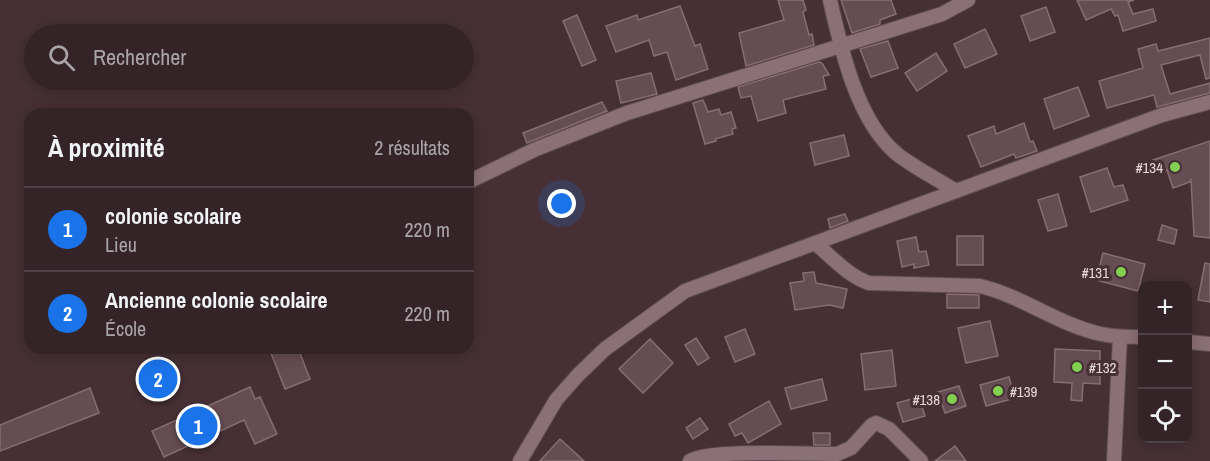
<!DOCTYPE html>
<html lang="fr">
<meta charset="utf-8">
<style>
:root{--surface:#342428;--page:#3f3034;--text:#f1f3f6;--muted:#a9a4a8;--line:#4e4145;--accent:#1a73e8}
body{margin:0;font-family:"Archivo Narrow",sans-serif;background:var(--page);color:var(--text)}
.controls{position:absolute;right:18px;bottom:18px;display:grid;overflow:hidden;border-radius:12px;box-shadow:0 3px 15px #0003}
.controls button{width:54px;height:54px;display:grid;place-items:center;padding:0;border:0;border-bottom:2px solid var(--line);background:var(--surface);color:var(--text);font:30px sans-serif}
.you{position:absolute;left:562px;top:204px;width:21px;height:21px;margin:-15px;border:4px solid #fff;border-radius:50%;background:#1a73e8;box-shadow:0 0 0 9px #1a73e833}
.badge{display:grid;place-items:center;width:39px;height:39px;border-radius:50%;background:var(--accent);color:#fff;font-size:20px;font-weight:700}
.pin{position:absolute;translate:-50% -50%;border:3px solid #fff;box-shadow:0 2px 6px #0006}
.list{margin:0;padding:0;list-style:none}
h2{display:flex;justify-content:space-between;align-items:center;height:78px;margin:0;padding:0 24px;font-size:26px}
h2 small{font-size:20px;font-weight:400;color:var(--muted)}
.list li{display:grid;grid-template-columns:39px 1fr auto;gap:18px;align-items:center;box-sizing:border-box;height:84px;padding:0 24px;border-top:2px solid var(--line)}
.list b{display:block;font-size:22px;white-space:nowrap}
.list p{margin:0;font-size:20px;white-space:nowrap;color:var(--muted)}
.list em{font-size:20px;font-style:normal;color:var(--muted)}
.icon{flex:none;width:33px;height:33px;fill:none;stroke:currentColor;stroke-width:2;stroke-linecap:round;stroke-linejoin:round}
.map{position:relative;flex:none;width:1210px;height:461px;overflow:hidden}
.search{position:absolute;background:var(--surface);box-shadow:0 3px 15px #0003;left:24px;top:24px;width:450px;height:66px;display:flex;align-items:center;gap:15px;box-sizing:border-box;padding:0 21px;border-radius:33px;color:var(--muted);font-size:22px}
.panel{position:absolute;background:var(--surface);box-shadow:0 3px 15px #0003;left:24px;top:108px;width:450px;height:246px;border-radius:18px}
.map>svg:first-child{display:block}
.building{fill:#654d53;stroke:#876d73;stroke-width:1.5}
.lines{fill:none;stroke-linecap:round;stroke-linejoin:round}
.street-casing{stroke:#604c52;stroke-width:16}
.street{stroke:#8b7077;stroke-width:14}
.poi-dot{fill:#81d050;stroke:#463035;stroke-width:2}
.labels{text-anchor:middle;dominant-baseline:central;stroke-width:6;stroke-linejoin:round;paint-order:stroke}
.poi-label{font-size:15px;fill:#e5d6d9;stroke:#463035;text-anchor:end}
</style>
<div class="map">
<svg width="1210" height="461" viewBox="0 0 1210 461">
<rect width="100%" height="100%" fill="#463035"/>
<!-- building -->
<g class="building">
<polygon points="778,0 803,0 806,10 803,12 809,35 812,34 814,45 746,66 739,33 784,20"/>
<polygon points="841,0 891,0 896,14 880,20 880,24 852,33"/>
<polygon points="1077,0 1134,0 1128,2 1133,14 1153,9 1156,21 1123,31 1118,15 1115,16 1111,9 1086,20"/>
<polygon points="680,6 695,46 700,44 708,69 676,80 667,52 654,56 649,40 616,52 606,26 637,15 638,20"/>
<polygon points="1046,7 1055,32 1030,41 1021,16"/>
<polygon points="577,15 596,60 582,66 563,21"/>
<polygon points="985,29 997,54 965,68 954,44"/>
<polygon points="1210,38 1210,78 1206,79 1200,55 1161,65 1170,94 1210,83 1210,93 1157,107 1154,95 1107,108 1099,81 1143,68 1138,49 1156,44 1158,51"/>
<polygon points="888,41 898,68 871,77 860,49"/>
<polygon points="936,53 947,71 917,91 905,73"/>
<polygon points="819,62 822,63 829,75 823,76 826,89 783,100 786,113 758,121 751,96 741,98 738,87"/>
<polygon points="651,73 657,94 621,103 616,81"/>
<polygon points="1078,87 1089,116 1054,129 1044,99"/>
<polygon points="703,100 708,112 719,109 721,115 731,112 736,128 732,129 733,134 715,139 716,141 705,144 693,103"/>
<polygon points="602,102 607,111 527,143 523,133"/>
<polygon points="1024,123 1030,142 1033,141 1037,151 1016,158 1014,154 981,167 968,136 994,126 996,134"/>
<polygon points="844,135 849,156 815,165 810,143"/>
<polygon points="1210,141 1210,238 1194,236 1191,179 1190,182 1173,188 1167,170 1158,173 1153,160"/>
<polygon points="1107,168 1114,187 1123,185 1128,200 1091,212 1080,177"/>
<polygon points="1058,194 1067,226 1048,231 1038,200"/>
<polygon points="845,214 848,221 830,228 828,219"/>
<polygon points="1162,225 1177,230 1174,244 1158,240"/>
<rect x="957" y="236" width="26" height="29"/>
<polygon points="916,237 919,252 926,251 929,265 914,268 914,264 902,267 897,241"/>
<polygon points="1103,253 1145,264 1138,291 1096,280"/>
<polygon points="1205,263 1210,264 1210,302 1198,300"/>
<polygon points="814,272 816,283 847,289 843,308 829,305 795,310 790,283 804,281 803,273"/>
<polygon points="947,294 979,295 979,308 947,308"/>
<polygon points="990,321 998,356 966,363 958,328"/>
<polygon points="745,329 755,354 735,362 725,337"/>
<polygon points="696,338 709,358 698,365 685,345"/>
<polygon points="650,339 673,363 643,393 619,369"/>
<polygon points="269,348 298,348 310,379 285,389"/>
<polygon points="1055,349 1100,351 1100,384 1083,383 1082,401 1071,400 1072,383 1054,382"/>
<polygon points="892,350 896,386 865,390 861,354"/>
<polygon points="1009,377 1015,398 986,406 980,385"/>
<polygon points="822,379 827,400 791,409 785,388"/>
<polygon points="959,386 966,406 945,413 938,392"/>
<polygon points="250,387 255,399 260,397 277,434 255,444 244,420 164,457 152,431"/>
<polygon points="90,388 99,413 0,451 0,425"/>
<polygon points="919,397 925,416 903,422 897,403"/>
<polygon points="769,401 781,424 748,443 742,433 735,436 729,424"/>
<polygon points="700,418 708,429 693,439 686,428"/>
<polygon points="813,433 830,433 830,445 814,445"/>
<polygon points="560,439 584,461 540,461"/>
<polygon points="955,446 966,461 935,461"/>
</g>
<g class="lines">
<defs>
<g id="street">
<path d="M830,0C841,49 857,121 897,154C915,168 937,179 956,191L1162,115L1210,102"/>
<polyline points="468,182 536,149 627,113 942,14 968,0"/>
<path d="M816,244C832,257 848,276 869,283L980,286C1022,296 1059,325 1101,334C1115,337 1128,337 1142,337"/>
<polyline points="1188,342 1210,344"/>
<polyline points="520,461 556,400 578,375 605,349 685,291 956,191"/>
<path d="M690,461C709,449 808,454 837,454L851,448L872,425L876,423L889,429L921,461"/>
<polyline points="1114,461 1120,337"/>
</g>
</defs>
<!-- street casing -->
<use href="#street" class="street-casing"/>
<!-- street -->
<use href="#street" class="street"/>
</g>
<!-- markers -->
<g class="poi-dot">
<circle cx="1175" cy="167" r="6"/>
<circle cx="1121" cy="272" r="6"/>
<circle cx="1077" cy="367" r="6"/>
<circle cx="998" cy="391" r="6"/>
<circle cx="952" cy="399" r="6"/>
</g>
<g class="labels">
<!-- poi labels -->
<g class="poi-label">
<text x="1163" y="167">#134</text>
<text x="1109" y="272">#131</text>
<text x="1089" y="367" text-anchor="start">#132</text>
<text x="1010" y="391" text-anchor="start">#139</text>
<text x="940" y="399">#138</text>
</g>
</g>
</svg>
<div class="controls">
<button>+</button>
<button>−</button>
<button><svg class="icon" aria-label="locate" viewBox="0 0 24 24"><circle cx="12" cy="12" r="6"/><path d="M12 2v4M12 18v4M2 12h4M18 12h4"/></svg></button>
</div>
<div class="you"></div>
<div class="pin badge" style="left:198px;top:426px">1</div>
<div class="pin badge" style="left:158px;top:379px">2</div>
<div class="search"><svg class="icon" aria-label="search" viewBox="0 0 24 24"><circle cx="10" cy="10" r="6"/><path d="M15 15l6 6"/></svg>Rechercher</div>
<section class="panel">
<h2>À proximité<small>2 résultats</small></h2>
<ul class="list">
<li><span class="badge">1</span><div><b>colonie scolaire</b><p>Lieu</p></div><em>220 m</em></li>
<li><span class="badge">2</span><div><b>Ancienne colonie scolaire</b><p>École</p></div><em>220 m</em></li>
</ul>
</section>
</div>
